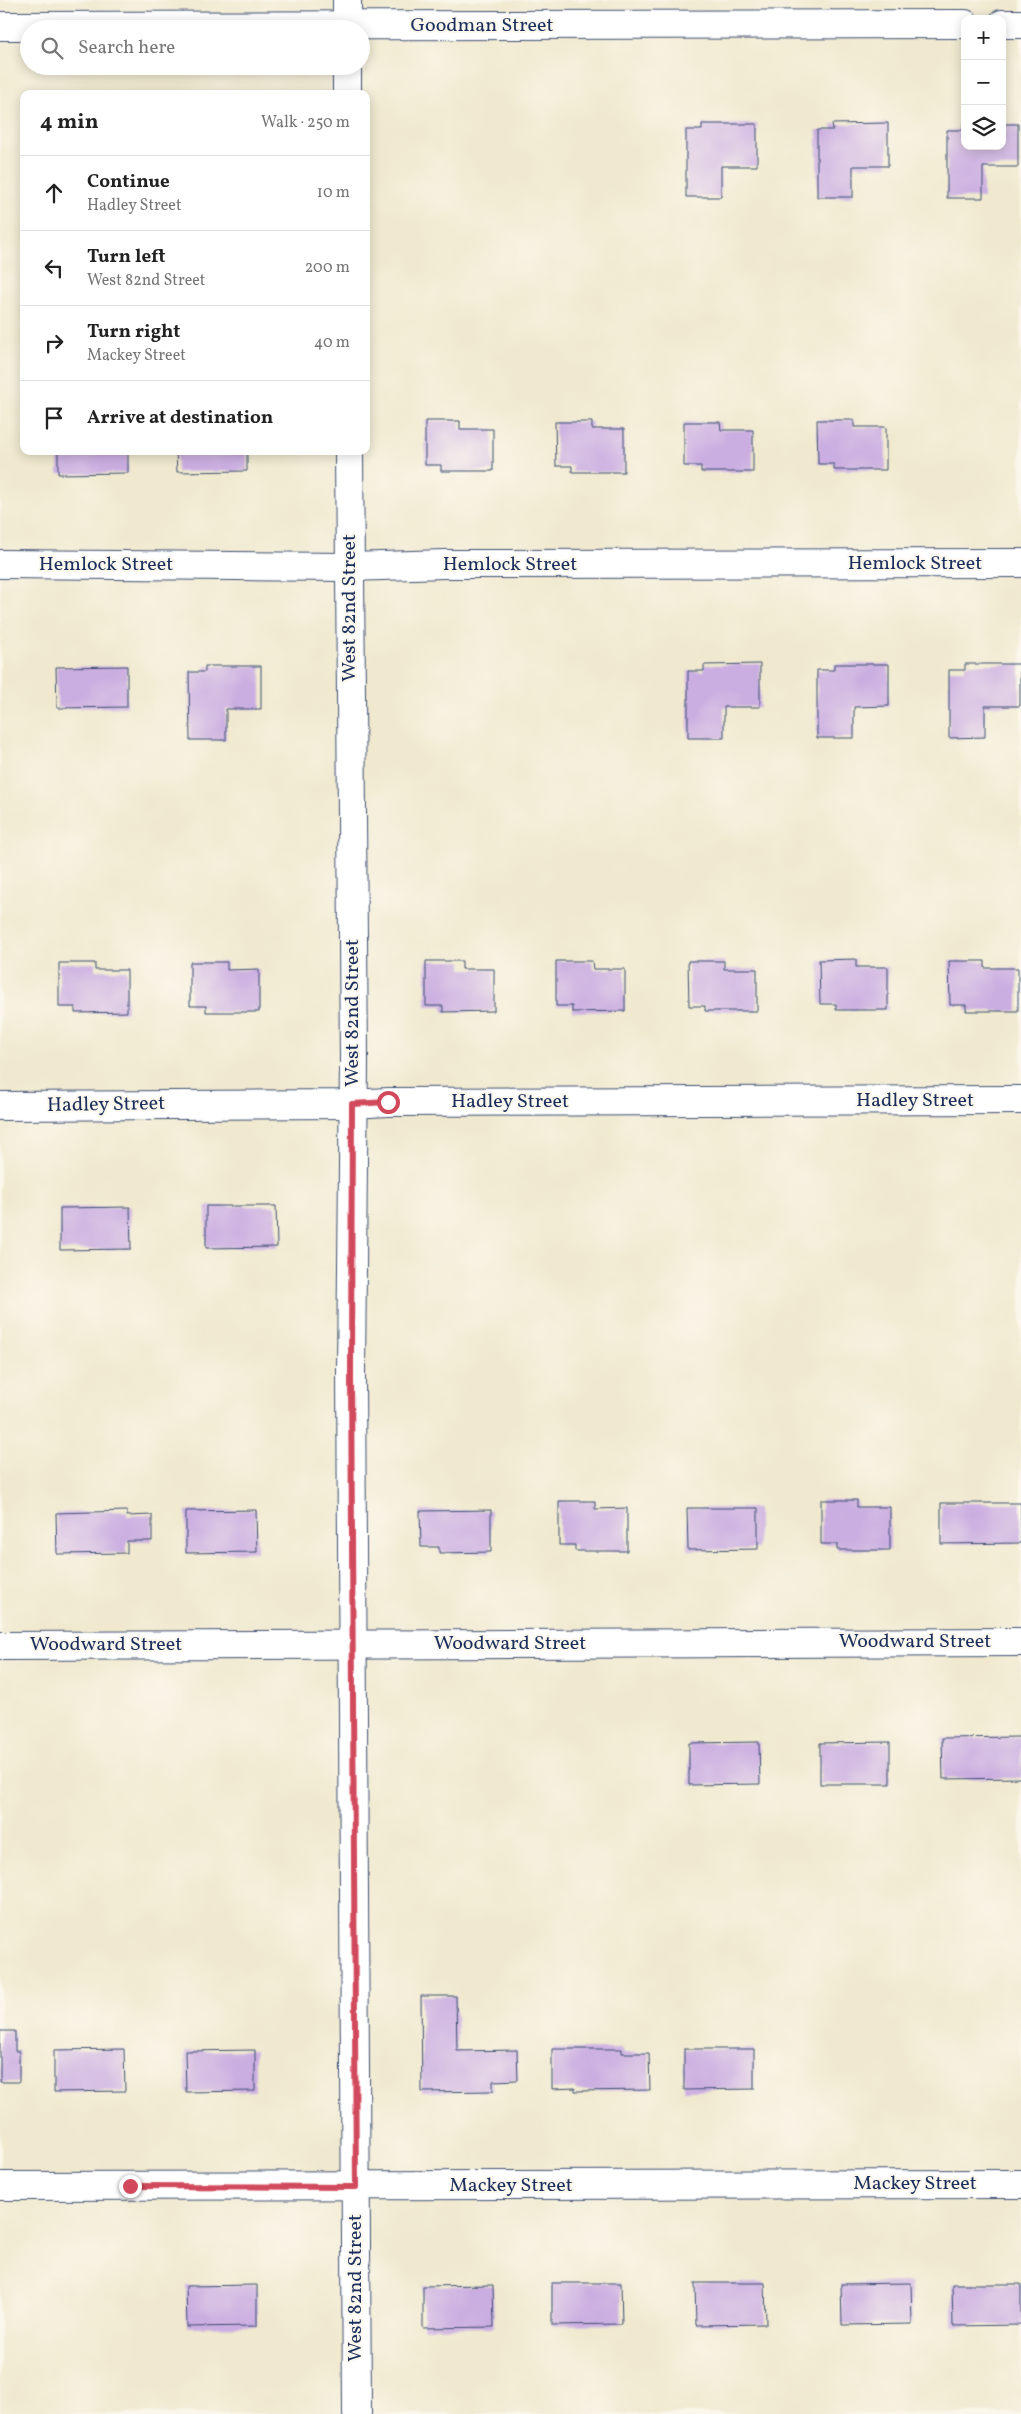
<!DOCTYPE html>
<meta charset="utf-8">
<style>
:root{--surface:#fff;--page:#f2f2f2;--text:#222;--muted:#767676;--line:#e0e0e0}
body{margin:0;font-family:Vollkorn,serif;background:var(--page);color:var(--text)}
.controls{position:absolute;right:15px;top:15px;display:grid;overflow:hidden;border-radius:10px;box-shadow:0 2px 12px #0003}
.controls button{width:45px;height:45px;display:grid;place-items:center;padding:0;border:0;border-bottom:1px solid var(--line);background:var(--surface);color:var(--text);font:25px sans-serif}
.stop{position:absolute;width:15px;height:15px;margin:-11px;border:4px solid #d1495b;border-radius:50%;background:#fff}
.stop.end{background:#d1495b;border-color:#fff;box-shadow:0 1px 5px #0008}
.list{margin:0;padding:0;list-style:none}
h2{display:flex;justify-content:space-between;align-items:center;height:65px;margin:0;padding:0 20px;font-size:21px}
h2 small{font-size:16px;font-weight:400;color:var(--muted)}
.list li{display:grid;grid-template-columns:32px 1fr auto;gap:15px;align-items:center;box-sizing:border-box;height:75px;padding:0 20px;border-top:1px solid var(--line)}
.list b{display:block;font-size:19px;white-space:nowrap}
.list p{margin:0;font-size:16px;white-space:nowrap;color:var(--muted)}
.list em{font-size:16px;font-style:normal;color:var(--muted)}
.icon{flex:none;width:28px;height:28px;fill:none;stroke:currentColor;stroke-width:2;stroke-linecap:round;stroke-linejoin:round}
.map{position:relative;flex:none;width:1021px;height:2414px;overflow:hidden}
.search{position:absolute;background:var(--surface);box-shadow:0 2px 12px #0003;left:20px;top:20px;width:350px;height:55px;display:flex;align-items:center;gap:12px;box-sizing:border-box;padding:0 18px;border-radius:28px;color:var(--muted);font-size:19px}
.panel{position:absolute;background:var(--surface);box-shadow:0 2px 12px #0003;left:20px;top:90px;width:350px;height:365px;border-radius:10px}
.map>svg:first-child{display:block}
.building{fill:#cbaee1}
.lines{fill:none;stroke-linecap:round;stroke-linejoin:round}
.street-casing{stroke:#3b4b6f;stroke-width:30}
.street{stroke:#fff;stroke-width:28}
.route{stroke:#d1495b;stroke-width:6}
.labels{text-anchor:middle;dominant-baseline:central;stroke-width:4;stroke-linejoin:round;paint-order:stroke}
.street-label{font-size:20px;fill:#1b2f5e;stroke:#fbf7ec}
</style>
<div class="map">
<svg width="1021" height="2414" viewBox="0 0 1021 2414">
<rect width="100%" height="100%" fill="#fbf7ec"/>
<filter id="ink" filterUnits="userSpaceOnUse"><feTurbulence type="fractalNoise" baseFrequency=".02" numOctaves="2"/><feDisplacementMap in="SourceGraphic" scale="10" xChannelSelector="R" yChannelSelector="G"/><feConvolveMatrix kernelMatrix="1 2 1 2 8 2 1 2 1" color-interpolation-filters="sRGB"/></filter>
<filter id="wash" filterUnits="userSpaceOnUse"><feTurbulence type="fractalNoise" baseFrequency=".0096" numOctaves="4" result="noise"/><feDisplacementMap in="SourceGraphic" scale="20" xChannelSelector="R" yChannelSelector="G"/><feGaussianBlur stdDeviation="1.12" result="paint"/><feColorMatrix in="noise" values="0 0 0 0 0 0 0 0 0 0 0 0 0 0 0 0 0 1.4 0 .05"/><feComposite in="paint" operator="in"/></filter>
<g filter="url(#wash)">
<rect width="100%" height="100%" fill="#f0e9cf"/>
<g id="blocks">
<!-- building -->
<g class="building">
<polygon points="888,123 888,166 853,166 853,197 817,197 817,130 833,130 832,124"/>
<polygon points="702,124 757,124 757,166 721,166 721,197 686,197 686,130 702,130"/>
<polygon points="963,124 965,124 965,146 1002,146 1002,124 1018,124 1018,167 983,167 983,198 947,198 947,130 963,130"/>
<polygon points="817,420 854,420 854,427 886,427 886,470 834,470 834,464 818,464"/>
<polygon points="425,421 460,421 460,429 493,429 493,471 441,471 441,465 425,465"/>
<polygon points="555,422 592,422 592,429 624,429 624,472 572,472 572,466 556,466"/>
<polygon points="684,422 720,422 721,430 753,430 753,472 701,472 701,466 684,466"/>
<polygon points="58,451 128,451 128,473 58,474"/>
<polygon points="176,451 247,451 247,471 177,472"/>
<polygon points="760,664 760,707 724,707 724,738 688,738 688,671 704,671 704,665"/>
<polygon points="834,664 889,664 889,706 854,707 854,738 817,738 817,670 834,670"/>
<polygon points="965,664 1020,664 1020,706 985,706 985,737 949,738 949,670 965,670"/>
<polygon points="127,666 127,707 57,708 56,667"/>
<polygon points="205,666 261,666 261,709 226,709 226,740 190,740 189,672 205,672"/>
<polygon points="856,959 856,967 888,967 888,1010 836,1010 836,1004 820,1004 819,960"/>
<polygon points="426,961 462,961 462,969 494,969 494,1011 443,1012 443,1006 426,1006"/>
<polygon points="556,961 592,961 593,969 625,969 625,1011 572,1012 572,1006 556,1006"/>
<polygon points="688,961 724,961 724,969 757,969 757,1011 705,1011 705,1006 689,1006"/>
<polygon points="949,961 985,961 985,968 1018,968 1018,1011 966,1011 966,1005 950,1005"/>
<polygon points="190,962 227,962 227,970 259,969 259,1012 206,1012 206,1006 190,1006"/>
<polygon points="59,963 95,963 95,970 127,970 127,1012 75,1013 75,1007 59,1007"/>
<polygon points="206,1206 276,1206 277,1247 206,1248"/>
<polygon points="130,1207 131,1249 60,1250 60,1208"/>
<polygon points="821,1500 857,1500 857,1507 890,1507 890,1550 837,1550 837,1544 821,1544"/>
<polygon points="559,1501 595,1501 595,1509 627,1508 627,1551 575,1551 575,1545 559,1545"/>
<polygon points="941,1503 1021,1503 1021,1543 941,1544"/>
<polygon points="687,1508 758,1508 758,1549 688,1550"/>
<polygon points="256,1510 257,1552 186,1553 186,1511"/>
<polygon points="491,1510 491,1552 439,1553 439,1547 421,1547 420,1511"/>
<polygon points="127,1511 127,1516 152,1515 152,1541 127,1541 127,1553 57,1554 56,1513"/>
<polygon points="1021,1737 1021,1778 943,1779 942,1738"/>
<polygon points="759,1742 760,1784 689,1785 689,1743"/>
<polygon points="890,1742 890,1784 820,1784 820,1743"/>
<polygon points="421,1996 456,1996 457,2051 517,2050 518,2080 493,2081 493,2091 422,2092"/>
<polygon points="0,2031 15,2031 15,2051 19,2051 19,2082 0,2082"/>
<polygon points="124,2049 125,2091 54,2092 54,2050"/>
<polygon points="552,2049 622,2049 622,2053 649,2053 650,2090 575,2091 575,2088 552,2089"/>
<polygon points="684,2049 754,2049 754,2089 684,2090"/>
<polygon points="255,2050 255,2091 186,2092 185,2051"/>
<polygon points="552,2283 621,2283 622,2324 552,2325"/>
<polygon points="695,2283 765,2283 766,2324 696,2325"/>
<polygon points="911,2283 912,2324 842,2325 841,2284"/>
<polygon points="952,2284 1021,2284 1021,2325 953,2326"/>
<polygon points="257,2285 257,2326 187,2327 186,2286"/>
<polygon points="493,2285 494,2327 423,2328 423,2286"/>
</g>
</g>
</g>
<g filter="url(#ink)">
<use href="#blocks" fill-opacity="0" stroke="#3b4b6f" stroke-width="1"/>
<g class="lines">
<defs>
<g id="street">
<polyline points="1002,24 1021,24"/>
<polyline points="0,26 965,24"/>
<polyline points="347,29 347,0"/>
<polyline points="347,66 347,94"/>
<polyline points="349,451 354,1060 351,1373 357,2414"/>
<polyline points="0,564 350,567 444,564 1021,563"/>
<polyline points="0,1106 352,1104 388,1102 1021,1100"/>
<polyline points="0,1646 1021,1642"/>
<polyline points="0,2186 1021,2184"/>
</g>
</defs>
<!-- street casing -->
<use href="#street" class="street-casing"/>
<!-- street -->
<use href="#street" class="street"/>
</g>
</g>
<g class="lines" filter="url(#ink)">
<!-- route -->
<polyline class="route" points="130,2186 356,2187 351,1373 352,1104 388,1102"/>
</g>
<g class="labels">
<!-- street labels -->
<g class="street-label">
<text x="482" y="26">Goodman Street</text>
<text x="915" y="564">Hemlock Street</text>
<text x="106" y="565">Hemlock Street</text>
<text x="510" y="565">Hemlock Street</text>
<text transform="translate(350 608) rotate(-90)">West 82nd Street</text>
<text transform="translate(353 1013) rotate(-90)">West 82nd Street</text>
<text x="915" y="1101">Hadley Street</text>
<text x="510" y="1102">Hadley Street</text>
<text transform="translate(106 1105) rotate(-1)">Hadley Street</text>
<text x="915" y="1642">Woodward Street</text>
<text x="510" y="1644">Woodward Street</text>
<text x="106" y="1645">Woodward Street</text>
<text x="915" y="2184">Mackey Street</text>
<text x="511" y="2186">Mackey Street</text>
<text transform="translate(356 2288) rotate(-90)">West 82nd Street</text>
</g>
</g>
</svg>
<div class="controls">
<button>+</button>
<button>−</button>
<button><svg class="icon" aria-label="layers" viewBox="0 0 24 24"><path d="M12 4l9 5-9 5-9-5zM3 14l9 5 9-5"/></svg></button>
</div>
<div class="stop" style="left:388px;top:1102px"></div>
<div class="stop end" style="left:130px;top:2186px"></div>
<div class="search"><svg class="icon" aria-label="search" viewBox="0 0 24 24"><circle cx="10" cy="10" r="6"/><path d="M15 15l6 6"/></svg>Search here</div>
<section class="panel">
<h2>4 min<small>Walk · 250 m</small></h2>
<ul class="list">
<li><svg class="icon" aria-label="ahead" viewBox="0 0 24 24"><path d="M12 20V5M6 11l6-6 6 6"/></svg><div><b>Continue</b><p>Hadley Street</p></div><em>10 m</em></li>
<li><svg class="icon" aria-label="left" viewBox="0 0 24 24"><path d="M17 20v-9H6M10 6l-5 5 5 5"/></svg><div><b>Turn left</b><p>West 82nd Street</p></div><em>200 m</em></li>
<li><svg class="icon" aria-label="right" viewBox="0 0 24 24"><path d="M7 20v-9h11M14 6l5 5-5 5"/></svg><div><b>Turn right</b><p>Mackey Street</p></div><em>40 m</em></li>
<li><svg class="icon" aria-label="arrive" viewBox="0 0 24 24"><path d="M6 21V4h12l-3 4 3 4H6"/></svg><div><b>Arrive at destination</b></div></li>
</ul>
</section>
</div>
